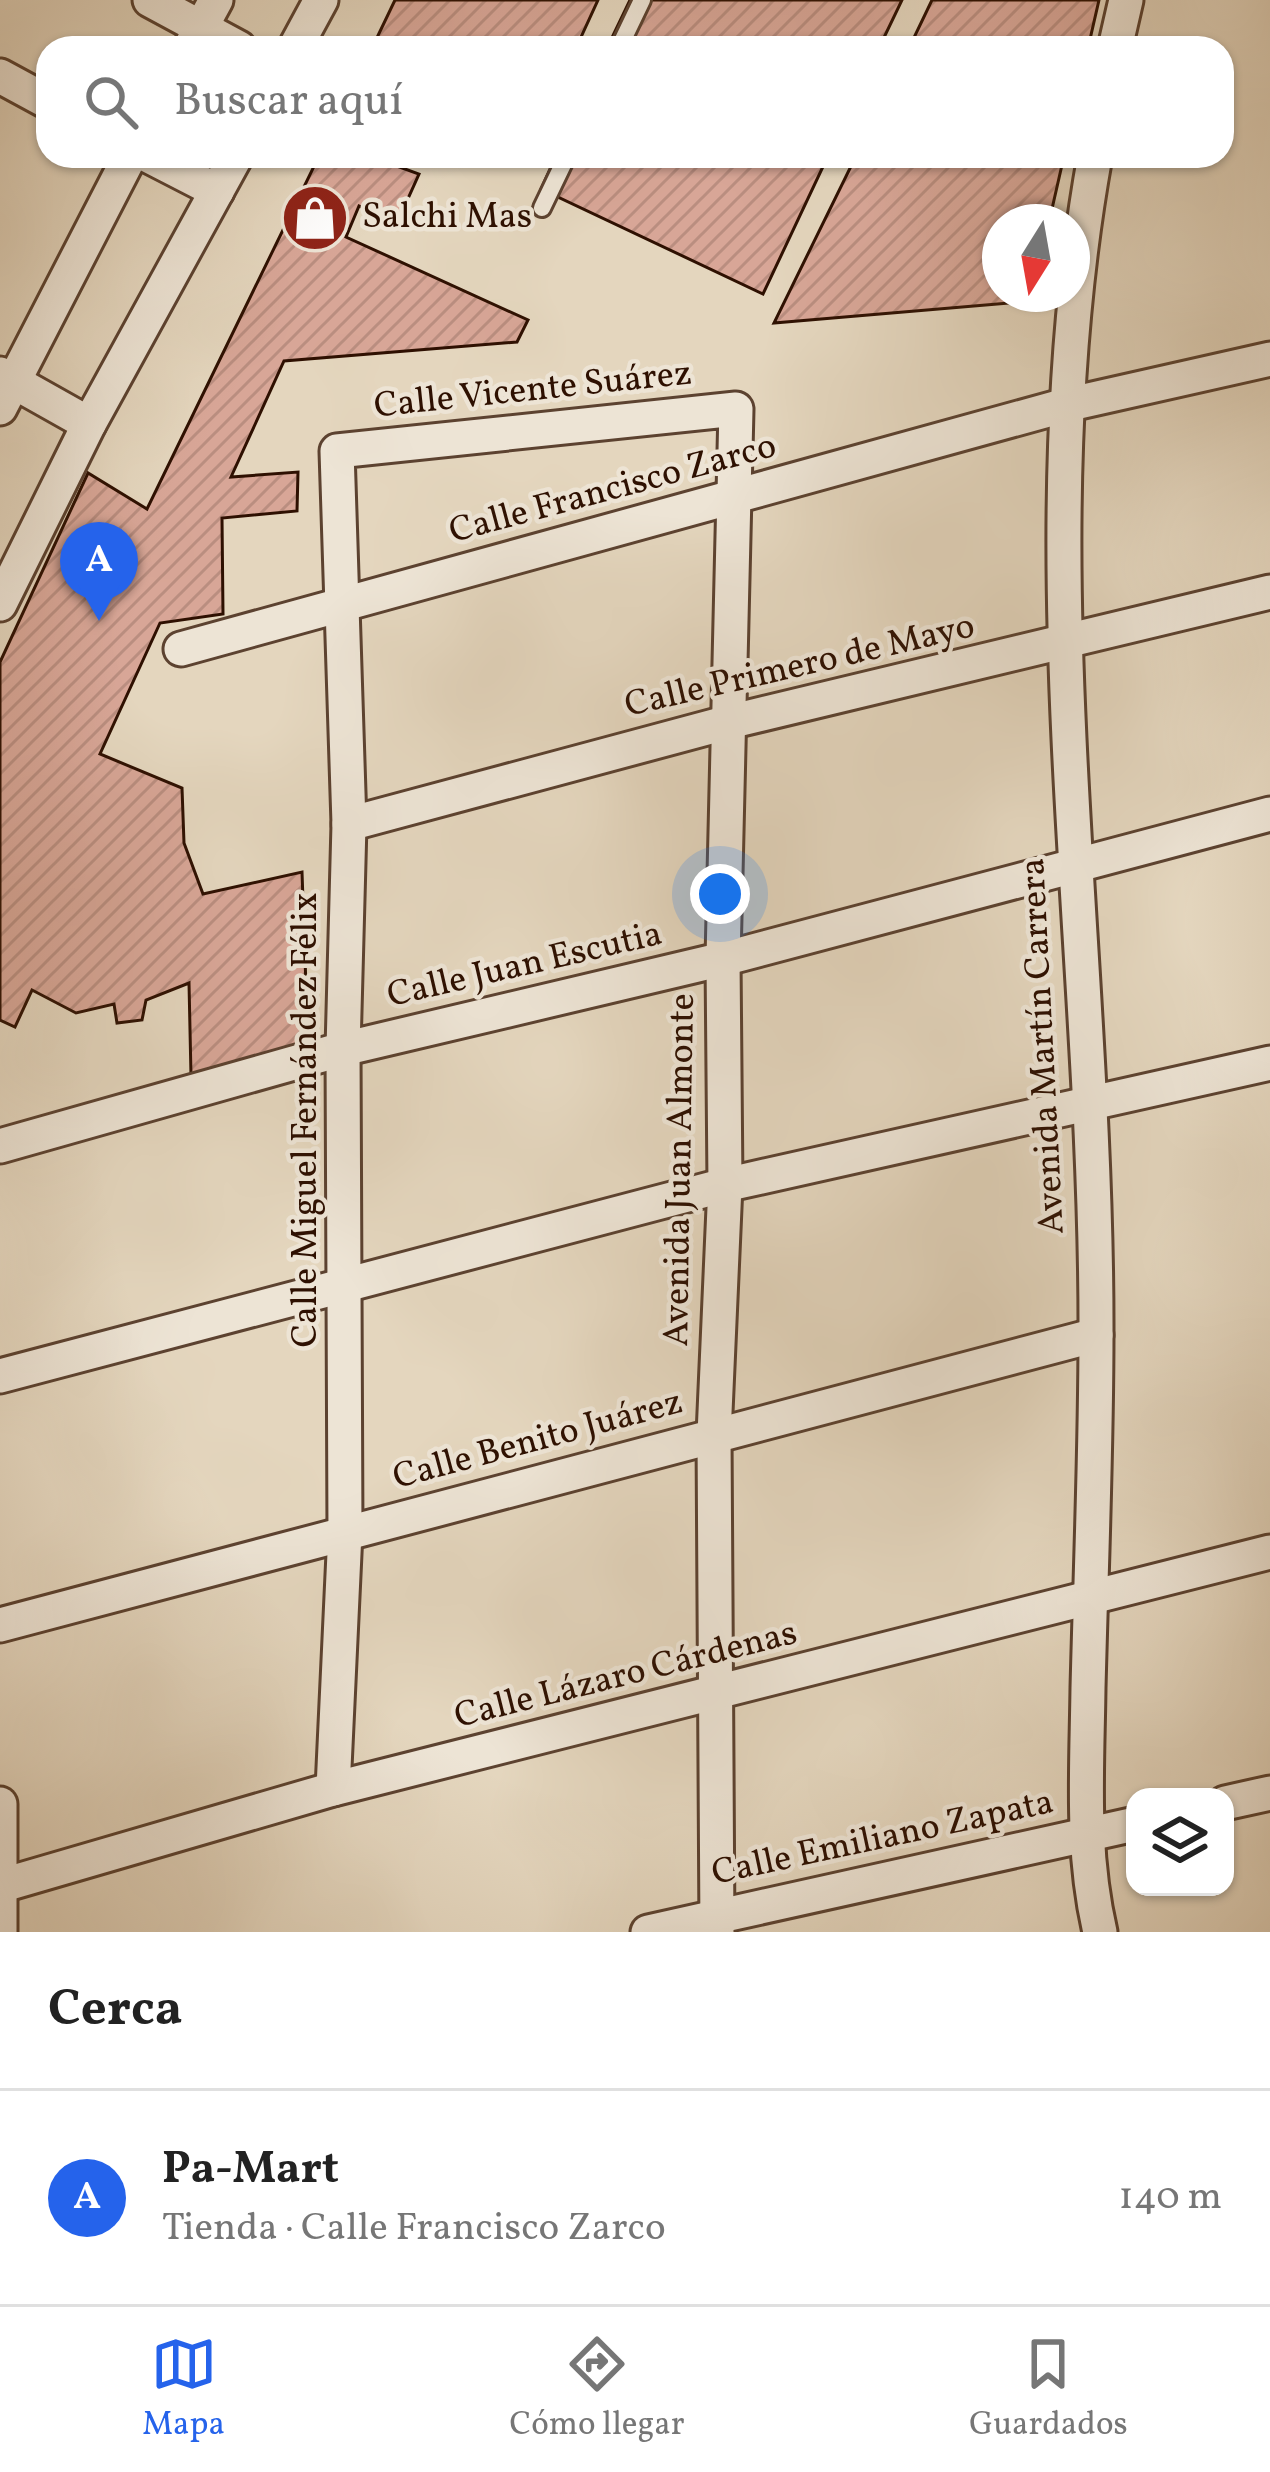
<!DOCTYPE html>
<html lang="es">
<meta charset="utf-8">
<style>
:root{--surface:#fff;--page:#f6f6f6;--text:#222;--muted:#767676;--line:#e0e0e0;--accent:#2563eb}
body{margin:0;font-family:Vollkorn,serif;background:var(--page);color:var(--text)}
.controls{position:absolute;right:36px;bottom:36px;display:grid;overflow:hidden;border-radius:24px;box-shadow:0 3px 9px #0004}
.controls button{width:108px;height:108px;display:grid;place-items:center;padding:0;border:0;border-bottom:3px solid var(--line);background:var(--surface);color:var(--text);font:60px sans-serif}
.compass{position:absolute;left:982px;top:204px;width:108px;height:108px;border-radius:50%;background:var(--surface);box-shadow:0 3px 9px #0004;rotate:191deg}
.you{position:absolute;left:720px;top:894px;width:42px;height:42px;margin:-30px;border:9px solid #fff;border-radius:50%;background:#1a73e8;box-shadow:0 0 0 18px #1a73e833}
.badge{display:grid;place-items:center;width:78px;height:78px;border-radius:50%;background:var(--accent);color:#fff;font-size:39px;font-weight:700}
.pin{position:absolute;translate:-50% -99px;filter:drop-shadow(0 3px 6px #0008)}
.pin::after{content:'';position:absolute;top:63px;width:42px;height:36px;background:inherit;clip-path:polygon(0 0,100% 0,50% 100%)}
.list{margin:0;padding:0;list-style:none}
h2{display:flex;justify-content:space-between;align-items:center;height:156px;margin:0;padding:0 48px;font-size:51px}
h2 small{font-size:39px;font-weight:400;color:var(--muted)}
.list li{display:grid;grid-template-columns:78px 1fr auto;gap:36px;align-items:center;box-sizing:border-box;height:216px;padding:0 48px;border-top:3px solid var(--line)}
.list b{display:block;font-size:45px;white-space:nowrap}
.list p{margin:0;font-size:39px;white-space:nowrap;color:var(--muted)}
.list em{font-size:39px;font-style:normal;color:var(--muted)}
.icon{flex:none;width:66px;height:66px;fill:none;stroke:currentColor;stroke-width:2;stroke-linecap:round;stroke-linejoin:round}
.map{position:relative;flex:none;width:1270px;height:1932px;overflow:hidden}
.search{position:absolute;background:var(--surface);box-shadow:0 3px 9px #0004;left:36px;right:36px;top:36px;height:132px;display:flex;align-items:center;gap:30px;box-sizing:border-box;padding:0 42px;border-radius:36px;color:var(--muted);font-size:45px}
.sheet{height:372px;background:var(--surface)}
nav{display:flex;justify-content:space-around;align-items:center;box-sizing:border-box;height:168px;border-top:3px solid var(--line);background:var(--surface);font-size:33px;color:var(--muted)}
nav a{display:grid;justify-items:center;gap:6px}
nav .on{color:var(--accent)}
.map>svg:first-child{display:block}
.building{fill:url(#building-hatch);stroke:#2e1001;stroke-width:3}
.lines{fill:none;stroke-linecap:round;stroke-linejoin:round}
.lane-casing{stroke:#5c4230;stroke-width:22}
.street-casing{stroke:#5c4230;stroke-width:39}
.lane{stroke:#ede4d5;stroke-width:16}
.street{stroke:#ede4d5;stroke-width:33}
.labels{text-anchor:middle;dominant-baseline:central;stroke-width:9;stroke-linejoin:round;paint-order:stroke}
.poi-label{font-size:36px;fill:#2e1001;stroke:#ede4d5;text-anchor:start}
.street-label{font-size:36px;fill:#2e1001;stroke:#ede4d5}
</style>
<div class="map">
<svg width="1270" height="1932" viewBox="0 0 1270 1932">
<defs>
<pattern id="building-hatch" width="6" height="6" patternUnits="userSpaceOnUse" patternTransform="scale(3)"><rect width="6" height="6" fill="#d8a697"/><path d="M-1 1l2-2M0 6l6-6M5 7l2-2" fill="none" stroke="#ba8e80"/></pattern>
</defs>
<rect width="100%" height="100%" fill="#e4d6be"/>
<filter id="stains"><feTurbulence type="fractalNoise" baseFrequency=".00167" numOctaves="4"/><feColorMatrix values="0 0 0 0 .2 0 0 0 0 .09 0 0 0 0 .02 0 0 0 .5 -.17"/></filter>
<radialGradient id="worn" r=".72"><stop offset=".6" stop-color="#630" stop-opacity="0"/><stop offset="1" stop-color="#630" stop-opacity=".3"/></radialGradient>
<!-- building -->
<g class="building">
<polygon points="395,0 598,0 576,48 372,48"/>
<polygon points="630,0 902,0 879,48 607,48"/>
<polygon points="932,0 1099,0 1088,48 909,48"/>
<polygon points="319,156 385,156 383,161 419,174 397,223 359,206 346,237 528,320 517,342 284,361 231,477 298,472 297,511 222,518 223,614 160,623 100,754 182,788 184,843 203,894 302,872 308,1044 191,1076 189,983 146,1000 142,1020 117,1023 114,1004 76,1013 32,990 15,1027 0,1020 0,662 88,473 147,509"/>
<polygon points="556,156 828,156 763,294 541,189"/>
<polygon points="856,156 1064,156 1049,222 1000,222 1000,294 1033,294 1032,301 774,323"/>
</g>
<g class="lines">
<defs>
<g id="lane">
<polyline points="619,48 642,0"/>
<polyline points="542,208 567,156"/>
</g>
<g id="street">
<polyline points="150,0 239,48"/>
<polyline points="190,48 216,0"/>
<polyline points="295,48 321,0"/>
<polyline points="1115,48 1126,0"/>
<polyline points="0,76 48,102"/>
<polyline points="149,156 217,191"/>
<path d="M1095,156C1024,547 1097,941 1096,1334C1096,1452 1091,1570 1088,1688C1087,1770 1081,1851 1100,1932"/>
<polyline points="0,374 89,424"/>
<polyline points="0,408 130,156"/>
<polyline points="0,604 89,424 236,156"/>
<polyline points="181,649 1066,405 1270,359"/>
<polyline points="349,824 729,722 1270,592"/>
<polyline points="0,1146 343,1049 723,959 1270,814"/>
<polyline points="0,1376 725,1185 1270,1063"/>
<polyline points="0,1625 1096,1335"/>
<polyline points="333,1789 345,1532 343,1049 349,824 337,451 736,409 723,959 725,1185 714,1435 717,1932"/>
<polyline points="1225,1803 1270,1793"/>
<polyline points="0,1804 0,1932"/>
<polyline points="0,1886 333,1789 1270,1552"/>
<polyline points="648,1932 1135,1824"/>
</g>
</defs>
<!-- lane casing -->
<use href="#lane" class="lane-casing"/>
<!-- street casing -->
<use href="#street" class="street-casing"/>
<!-- lane -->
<use href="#lane" class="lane"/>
<!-- street -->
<use href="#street" class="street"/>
</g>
<!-- icons -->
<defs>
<symbol id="shop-disc" viewBox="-11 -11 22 22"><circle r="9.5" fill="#8f2418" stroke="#ede4d5"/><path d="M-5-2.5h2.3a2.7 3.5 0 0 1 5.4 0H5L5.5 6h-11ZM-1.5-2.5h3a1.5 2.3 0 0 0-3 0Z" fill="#fff"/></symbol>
</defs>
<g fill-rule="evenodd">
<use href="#shop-disc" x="277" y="180" width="76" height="76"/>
</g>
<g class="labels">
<!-- poi labels -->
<g class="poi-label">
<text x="362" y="218">Salchi Mas</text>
</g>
<!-- street labels -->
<g class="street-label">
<text transform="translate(533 391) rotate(-6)">Calle Vicente Suárez</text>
<text transform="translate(613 490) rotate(-15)">Calle Francisco Zarco</text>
<text transform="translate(800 667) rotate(-13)">Calle Primero de Mayo</text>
<text transform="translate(525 966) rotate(-13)">Calle Juan Escutia</text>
<text transform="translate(1044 1046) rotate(-93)">Avenida Martín Carrera</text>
<text transform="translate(307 1120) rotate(-90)">Calle Miguel Fernández Félix</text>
<text transform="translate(681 1170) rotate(-89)">Avenida Juan Almonte</text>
<text transform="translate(538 1441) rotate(-15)">Calle Benito Juárez</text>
<text transform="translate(626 1676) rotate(-14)">Calle Lázaro Cárdenas</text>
<text transform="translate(883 1839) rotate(-12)">Calle Emiliano Zapata</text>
</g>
</g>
<rect width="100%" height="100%" filter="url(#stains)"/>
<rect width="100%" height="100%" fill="url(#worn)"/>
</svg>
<div class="controls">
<button><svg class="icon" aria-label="layers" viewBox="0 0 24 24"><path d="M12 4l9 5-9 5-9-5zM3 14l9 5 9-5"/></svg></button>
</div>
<svg class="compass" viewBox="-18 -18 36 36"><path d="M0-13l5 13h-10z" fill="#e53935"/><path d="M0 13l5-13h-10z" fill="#767676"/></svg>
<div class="you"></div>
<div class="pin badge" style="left:99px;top:621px">A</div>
<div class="search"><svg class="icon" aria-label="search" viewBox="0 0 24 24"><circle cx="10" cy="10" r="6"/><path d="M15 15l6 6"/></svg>Buscar aquí</div>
</div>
<section class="sheet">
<h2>Cerca<small></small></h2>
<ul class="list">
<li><span class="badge">A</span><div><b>Pa-Mart</b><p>Tienda · Calle Francisco Zarco</p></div><em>140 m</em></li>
</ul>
</section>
<nav>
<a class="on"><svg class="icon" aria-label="map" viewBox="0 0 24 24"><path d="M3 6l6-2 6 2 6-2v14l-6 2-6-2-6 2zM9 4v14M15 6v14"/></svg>Mapa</a>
<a><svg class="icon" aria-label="directions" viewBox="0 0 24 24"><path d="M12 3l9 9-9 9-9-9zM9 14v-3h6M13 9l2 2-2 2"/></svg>Cómo llegar</a>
<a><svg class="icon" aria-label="saved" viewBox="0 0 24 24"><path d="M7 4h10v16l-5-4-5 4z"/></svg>Guardados</a>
</nav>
